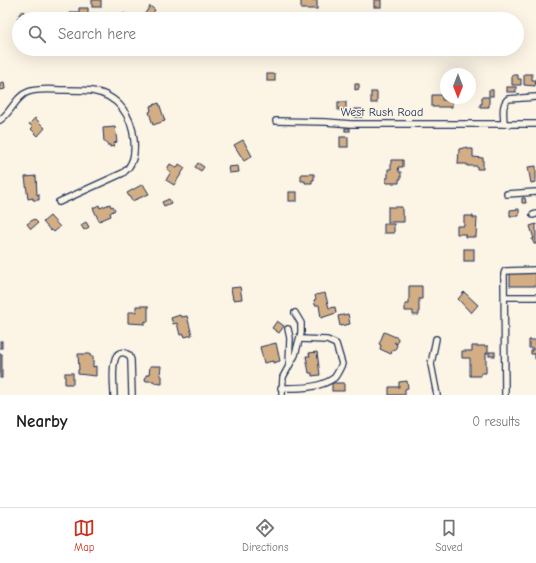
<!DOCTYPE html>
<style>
:root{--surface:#fff;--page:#f2f2f2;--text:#202124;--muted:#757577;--line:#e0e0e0;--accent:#c8321e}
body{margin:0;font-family:"Comic Neue",sans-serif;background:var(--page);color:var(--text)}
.compass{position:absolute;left:440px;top:68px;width:36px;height:36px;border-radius:50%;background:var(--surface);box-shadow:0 4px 16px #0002;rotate:180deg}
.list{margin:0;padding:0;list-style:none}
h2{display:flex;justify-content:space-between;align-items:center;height:52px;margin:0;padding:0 16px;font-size:17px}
h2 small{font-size:13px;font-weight:400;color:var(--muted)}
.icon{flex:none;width:22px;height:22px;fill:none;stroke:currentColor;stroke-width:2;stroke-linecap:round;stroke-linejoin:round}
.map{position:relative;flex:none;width:536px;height:395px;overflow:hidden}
.search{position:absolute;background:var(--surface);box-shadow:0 4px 16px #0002;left:12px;right:12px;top:12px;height:44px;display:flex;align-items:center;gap:10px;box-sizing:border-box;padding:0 14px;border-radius:22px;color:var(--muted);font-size:15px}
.sheet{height:112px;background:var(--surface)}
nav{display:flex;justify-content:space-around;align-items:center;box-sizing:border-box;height:56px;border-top:1px solid var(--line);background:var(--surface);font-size:11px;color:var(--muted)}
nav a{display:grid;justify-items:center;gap:2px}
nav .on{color:var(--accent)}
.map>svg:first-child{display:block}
.building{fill:#d3ae85;stroke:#1b2f5e}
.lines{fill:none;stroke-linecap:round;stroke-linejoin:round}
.minor-casing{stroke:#1b2f5e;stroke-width:8}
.minor{stroke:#fcf5e5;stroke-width:5.5}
.labels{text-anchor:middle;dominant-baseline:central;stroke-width:3;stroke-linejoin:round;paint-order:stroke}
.street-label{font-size:12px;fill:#1b2f5e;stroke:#fcf5e5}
</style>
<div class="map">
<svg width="536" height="395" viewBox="0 0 536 395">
<rect width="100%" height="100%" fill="#fcf5e5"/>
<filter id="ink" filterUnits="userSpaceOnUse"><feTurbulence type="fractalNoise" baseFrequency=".025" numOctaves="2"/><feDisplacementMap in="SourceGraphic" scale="8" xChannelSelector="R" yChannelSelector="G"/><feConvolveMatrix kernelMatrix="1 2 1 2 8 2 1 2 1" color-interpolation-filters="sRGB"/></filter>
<g filter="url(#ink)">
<!-- building -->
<g class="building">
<rect x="92" y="0" width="9" height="7"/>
<rect x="301" y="0" width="16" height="9"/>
<rect x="374" y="0" width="7" height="7"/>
<polygon points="150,6 155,10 149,19 144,15"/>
<polygon points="79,8 88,8 88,18 70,19 70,12 79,12"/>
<polygon points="23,11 29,19 19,19 19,21 17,18 20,16 19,14"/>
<polygon points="124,13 130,19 118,19"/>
<rect x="267" y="74" width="8" height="7"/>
<polygon points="524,74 532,74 532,80 536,80 535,86 524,85"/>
<polygon points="512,75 518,75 518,79 521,79 521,85 512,85"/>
<polygon points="4,82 5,89 0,90 0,83"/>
<polygon points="355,84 359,84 359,89 355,90"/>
<rect x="507" y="87" width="9" height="5"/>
<rect x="489" y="90" width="4" height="6"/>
<rect x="371" y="92" width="6" height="11"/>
<polygon points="432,95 442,95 442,100 452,100 452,107 432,107"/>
<polygon points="482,97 489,97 489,107 480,107 480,104 482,104"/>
<rect x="338" y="102" width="8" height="8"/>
<polygon points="159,103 165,121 153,125 149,112 151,111 150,106"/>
<rect x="354" y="109" width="8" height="8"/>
<polygon points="35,118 45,128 38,136 31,129 33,127 29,124"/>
<polygon points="115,127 117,142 114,143 114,146 110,147 110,145 107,145 107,142 104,142 103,128"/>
<rect x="345" y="128" width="5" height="3"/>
<rect x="340" y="137" width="8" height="10"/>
<polygon points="243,140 252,156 244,161 234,145"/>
<polygon points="467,147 467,149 473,149 473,157 483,158 483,169 477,169 477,166 467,166 467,164 458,164 459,149"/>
<polygon points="391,160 403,160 403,167 398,167 399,172 401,172 401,179 399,179 399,183 386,183 386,178 388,178 388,169 391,169"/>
<polygon points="198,163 204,167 201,171 195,167"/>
<polygon points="170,164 177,168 179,164 185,168 174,185 166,180 171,172 167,169"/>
<polygon points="238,166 239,172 229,173 228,167"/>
<polygon points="536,166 536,182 531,183 528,167"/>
<polygon points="301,174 314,174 314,180 312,180 312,183 305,183 305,181 301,181"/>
<polygon points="36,176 37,195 39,194 39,200 33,200 33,198 28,199 25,177"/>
<polygon points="143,184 149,194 132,201 127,193"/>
<rect x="289" y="192" width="8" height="9"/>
<polygon points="522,198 525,198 526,203 522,203"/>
<polygon points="169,199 171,203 164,206 162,202"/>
<polygon points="110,204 111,207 113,206 115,210 110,213 111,216 99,221 93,208 99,205 100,208"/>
<polygon points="388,207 402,207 402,215 404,216 404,222 388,222"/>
<polygon points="519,209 519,216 510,216 510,210"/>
<polygon points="50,216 60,227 54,232 52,230 51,231 43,222"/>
<polygon points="464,216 473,216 473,218 477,218 476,237 465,237 465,234 457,234 457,226 464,226"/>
<polygon points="34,219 38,223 31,229 27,224"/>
<polygon points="86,222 89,227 84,230 81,225"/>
<rect x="384" y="224" width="10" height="9"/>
<polygon points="536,224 536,244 534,244 532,239 534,239 530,226"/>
<rect x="464" y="249" width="10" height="12"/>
<rect x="510" y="272" width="26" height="14"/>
<polygon points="409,286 422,286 422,299 419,299 419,315 413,315 413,311 405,311 405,304 409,304"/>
<polygon points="240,287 242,299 233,300 231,288"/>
<polygon points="464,292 478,305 471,313 458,299"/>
<polygon points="325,293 329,308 335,307 336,313 321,318 319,305 315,305 314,300 316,299 315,295"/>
<polygon points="136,306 148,306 148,322 145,321 145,324 128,323 128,312 136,312"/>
<polygon points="348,314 350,324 340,326 338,316"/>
<polygon points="180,315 181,317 187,316 192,335 185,337 184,334 180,335 177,323 173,324 171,318"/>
<polygon points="277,321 284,326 279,333 272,328"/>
<polygon points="384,332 398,338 397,344 394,342 397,345 395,350 393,349 391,354 380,349 381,345 379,344 380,342"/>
<polygon points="529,340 536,340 536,359 535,359 535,354 531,354 531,350 533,350 533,348 529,348"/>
<rect x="0" y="341" width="2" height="7"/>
<polygon points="276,343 280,361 273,363 273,361 264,363 260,347"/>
<polygon points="472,346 488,346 488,353 486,353 486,373 481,373 481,376 470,376 470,358 462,358 462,351 472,351"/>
<polygon points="317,352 320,375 312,376 312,373 309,373 306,356 310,356 309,353"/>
<rect x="489" y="352" width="6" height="4"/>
<rect x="0" y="354" width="2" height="24"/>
<polygon points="78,354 90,354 90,356 93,356 93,367 96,366 96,376 78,374 78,370 79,370"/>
<polygon points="150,366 161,366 160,376 162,376 162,384 154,383 154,381 145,381 146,375 149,375"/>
<rect x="65" y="373" width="8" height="11"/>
<polygon points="407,381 408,388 405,389 405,395 389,395 389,387 399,387 399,382"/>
<rect x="332" y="383" width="12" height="8"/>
</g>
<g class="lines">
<defs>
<g id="minor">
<path d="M0,120C11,113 16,96 28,92C39,88 52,90 64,90C73,90 83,90 92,91C118,95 132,116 134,140C135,154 134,164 123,173L59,202"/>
<polyline points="276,121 326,122 351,124 536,124"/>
<path d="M504,124C504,116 501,105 508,99L536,97"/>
<polyline points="507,194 536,192"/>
<polyline points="533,215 536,214"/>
<polyline points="505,297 536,297"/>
<polyline points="288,329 290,338 289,365"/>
<polyline points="436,339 431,364 437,395"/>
<path d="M281,388C299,388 318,389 334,378C337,375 340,368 342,364L336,344L327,340L300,339"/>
<path d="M114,395C114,385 108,342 129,355L131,360L132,395"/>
<polyline points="282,395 283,377 295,355 301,333 301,323 295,313"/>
<polyline points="505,395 504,274 505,271 536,270"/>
</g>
</defs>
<!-- minor casing -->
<use href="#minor" class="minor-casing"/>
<!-- minor -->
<use href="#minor" class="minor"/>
</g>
</g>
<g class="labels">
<!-- street labels -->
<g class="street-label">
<text x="382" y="112">West Rush Road</text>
</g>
</g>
</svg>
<svg class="compass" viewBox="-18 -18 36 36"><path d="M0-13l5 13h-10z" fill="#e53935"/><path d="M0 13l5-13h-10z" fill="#757577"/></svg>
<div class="search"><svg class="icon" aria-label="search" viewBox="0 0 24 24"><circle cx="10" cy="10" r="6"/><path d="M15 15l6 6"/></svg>Search here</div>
</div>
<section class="sheet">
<h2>Nearby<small>0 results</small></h2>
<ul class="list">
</ul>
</section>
<nav>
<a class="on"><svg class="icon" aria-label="map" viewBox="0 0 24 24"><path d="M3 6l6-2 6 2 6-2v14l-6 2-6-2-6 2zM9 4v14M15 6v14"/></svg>Map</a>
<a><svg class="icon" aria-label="directions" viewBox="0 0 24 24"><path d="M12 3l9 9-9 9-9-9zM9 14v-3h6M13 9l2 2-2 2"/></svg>Directions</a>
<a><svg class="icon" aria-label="saved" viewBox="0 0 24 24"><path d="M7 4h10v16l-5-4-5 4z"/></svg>Saved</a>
</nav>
